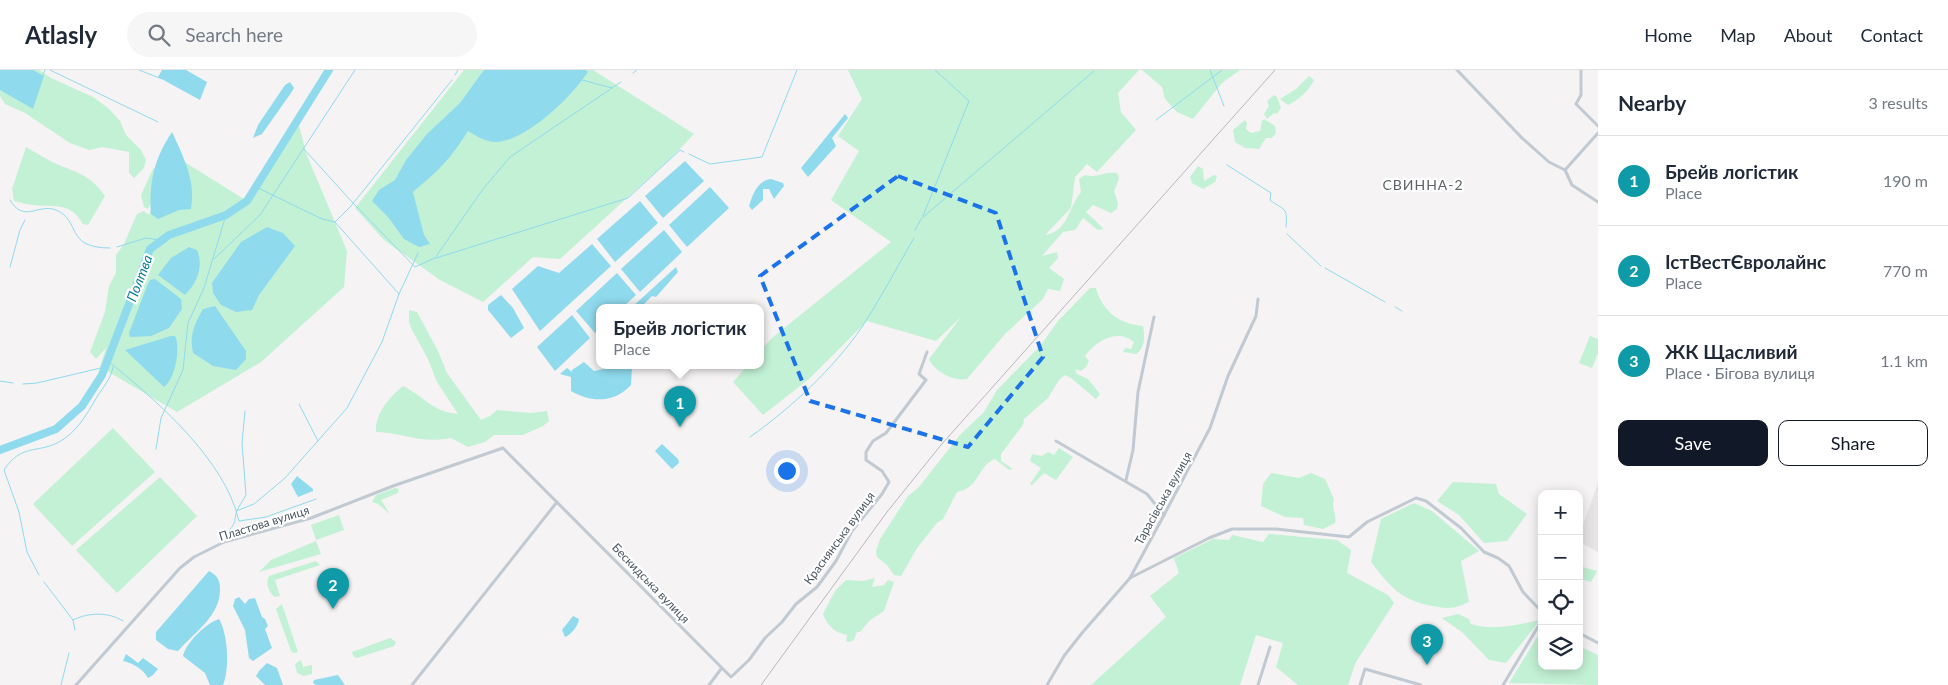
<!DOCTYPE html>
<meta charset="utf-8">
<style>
:root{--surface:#fff;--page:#f6f6f7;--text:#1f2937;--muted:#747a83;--line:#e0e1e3;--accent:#111827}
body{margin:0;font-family:Lato,sans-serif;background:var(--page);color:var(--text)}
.controls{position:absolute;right:15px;bottom:15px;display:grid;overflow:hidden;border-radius:10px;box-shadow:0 2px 12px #0003}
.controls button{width:45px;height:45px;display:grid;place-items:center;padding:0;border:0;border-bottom:1px solid var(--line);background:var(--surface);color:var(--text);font:25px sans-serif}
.you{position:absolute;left:786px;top:400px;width:18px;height:18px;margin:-12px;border:4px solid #fff;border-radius:50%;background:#1a73e8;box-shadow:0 0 0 8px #1a73e833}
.badge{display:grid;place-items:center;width:32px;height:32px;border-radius:50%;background:var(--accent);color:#fff;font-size:16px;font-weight:700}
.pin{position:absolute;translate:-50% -41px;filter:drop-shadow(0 1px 2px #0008)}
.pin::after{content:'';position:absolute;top:26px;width:18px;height:15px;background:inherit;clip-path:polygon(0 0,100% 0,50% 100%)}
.popup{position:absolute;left:596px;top:234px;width:168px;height:65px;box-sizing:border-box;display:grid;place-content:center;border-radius:10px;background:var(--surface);filter:drop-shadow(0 1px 4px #0005);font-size:16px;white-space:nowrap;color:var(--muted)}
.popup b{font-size:19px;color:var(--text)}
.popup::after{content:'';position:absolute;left:50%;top:100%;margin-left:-10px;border:10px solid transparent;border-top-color:var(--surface)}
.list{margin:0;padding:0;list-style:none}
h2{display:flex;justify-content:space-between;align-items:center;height:65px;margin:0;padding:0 20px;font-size:21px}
h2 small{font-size:16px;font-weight:400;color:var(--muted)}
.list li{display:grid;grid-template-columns:32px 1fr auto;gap:15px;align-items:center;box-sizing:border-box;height:90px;padding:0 20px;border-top:1px solid var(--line)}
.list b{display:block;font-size:19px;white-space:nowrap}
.list p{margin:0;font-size:16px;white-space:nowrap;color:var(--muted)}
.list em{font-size:16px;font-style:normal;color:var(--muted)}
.actions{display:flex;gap:10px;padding:15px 20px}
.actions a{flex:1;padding:11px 0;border:1px solid var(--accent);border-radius:10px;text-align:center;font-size:18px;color:var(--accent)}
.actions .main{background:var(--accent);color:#fff}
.icon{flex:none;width:28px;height:28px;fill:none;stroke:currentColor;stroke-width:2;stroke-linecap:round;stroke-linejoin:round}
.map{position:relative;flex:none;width:1598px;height:615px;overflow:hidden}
header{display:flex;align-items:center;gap:30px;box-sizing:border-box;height:70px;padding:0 25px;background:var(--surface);border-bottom:1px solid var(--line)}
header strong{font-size:24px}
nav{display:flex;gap:28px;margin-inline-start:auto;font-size:18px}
.search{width:350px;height:45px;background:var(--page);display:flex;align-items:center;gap:12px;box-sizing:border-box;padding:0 18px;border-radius:28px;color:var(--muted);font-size:19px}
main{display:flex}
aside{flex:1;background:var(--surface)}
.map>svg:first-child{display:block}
.education{fill:#e6e4e5}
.green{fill:#c3f1d5}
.water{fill:#90daee}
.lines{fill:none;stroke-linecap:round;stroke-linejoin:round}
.stream{stroke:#90daee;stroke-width:1}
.river{stroke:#90daee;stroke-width:8}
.minor{stroke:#c1cad2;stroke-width:3}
.rail{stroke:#b5b8bd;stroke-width:1}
.marked{fill:none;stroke:#1a73e8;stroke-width:4;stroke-dasharray:10 6;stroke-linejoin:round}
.labels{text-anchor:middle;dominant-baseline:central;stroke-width:4.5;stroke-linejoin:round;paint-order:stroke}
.street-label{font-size:12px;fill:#4a5661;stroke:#fff}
.neighbourhood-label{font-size:14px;letter-spacing:1px;fill:#5f6368;stroke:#fff}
.water-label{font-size:14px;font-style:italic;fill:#0c7c9b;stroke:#fff}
</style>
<header>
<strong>Atlasly</strong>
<div class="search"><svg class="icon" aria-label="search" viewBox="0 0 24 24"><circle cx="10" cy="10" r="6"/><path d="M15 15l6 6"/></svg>Search here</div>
<nav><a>Home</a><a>Map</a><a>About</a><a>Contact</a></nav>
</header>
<main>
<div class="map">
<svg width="1598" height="615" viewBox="0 0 1598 615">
<rect width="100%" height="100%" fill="#f5f3f3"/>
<!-- education -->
<polygon class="education" points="1598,413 1598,482 1581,473 1582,468 1579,466"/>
<!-- green -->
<g class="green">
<polygon points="0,0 39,0 51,8 93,27 108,38 120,51 126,65 141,80 146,90 144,98 134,108 129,103 129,82 102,77 89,80 70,73 25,43 5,34 0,26"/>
<polygon points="464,0 593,0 694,64 673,86 560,189 533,187 483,232 440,210 384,170 355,138"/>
<path d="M848,0H1139L1118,23L1121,42L1136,60L1097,102L1087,94L1075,107L1071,138L1045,165C1068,162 1069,136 1081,122L1079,109L1085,105C1097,109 1106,100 1117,103L1119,109L1114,121L1118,133L1117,139L1111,143L1093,135L1086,142L1104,159L1098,160L1083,148L1075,160L1063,162L1042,186L1057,182L1058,188L1049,198L1064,209L1060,221L1048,219L1043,229L1005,264L967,309C954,312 934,301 929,289L961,247L936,271L867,251L809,309L763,345L733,312L747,296H760V281L773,267L891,172L831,130L859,81L838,66L862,29Z"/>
<polygon points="1142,0 1240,0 1222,13 1193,49 1177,42 1165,29 1162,17"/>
<path d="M1309,6L1314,10C1309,21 1298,30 1288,35L1280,29L1296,19Z"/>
<polygon points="1274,25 1277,27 1281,38 1277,44 1274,43 1267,49 1264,44 1269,36 1267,31"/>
<polygon points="1264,49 1275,56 1276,63 1272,68 1266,68 1259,79 1245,78 1235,72 1233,60 1245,50 1247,53 1246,59 1251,63 1260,61 1262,51"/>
<polygon points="298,51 306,83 347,181 344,217 261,292 177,342 100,297 106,278 96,289 90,282 105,242 109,216 116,203 116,185 124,174 137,144 144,141 149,145 156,123 148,139 144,137 141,125 153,99 175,86 247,131"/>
<path d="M26,77C35,82 44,88 54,93C76,102 91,105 105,126L88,155L83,154C70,131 55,138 34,135C27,135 20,132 14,131L12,119Z"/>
<polygon points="1198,96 1203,99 1204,111 1214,105 1217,106 1215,112 1203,119 1192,113 1190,107"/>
<path d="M1090,218H1096C1102,241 1119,254 1143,256C1145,267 1145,278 1136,284L1123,282L1125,278L1131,279L1134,272C1117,258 1096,271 1085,286L1089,291L1086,297L1081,301L1075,299L1077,304L1088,309L1100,324L1096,329L1071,308L1065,305L1059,310L1048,328L1024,349L1023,355L1001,384V391L1013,399L1009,400L995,389C977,396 980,418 957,422L943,449L937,453L917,478L901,506L894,505L887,495L877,487L876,481L880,469L908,426L918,418L960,365L984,342L997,320L1041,275L1058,251Z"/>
<path d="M409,240L417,242L438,281L447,303L481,350L490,346L497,340L530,343L547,341L549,351L543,356L523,365H494L485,372L468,377L451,368C421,374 405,363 376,362C375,343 389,328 403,316C425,327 431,341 458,344L437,312L428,289L412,260L409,252Z"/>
<polygon points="1590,266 1598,269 1598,283 1592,298 1579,293"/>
<polygon points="113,358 155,402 72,476 33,434"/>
<polygon points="1059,378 1073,387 1056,410 1044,403 1032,415 1030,414 1041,398 1030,391 1032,384 1042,386 1048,382 1054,385"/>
<path d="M1271,403L1299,408L1311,403L1325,409L1334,429C1331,438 1337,444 1335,453L1323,459L1304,455L1303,448L1285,447L1261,436L1263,414Z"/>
<polygon points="160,407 197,446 117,523 76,480"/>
<polygon points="1453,412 1496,414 1499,424 1527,444 1507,471 1484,473 1459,445 1437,431"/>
<polygon points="395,418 399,419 398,423 381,430 390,444 378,434 372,432 376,425"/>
<path d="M1414,433L1432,441L1479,481L1461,491L1469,532C1453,539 1450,539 1432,536C1401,530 1390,517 1371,492L1381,449Z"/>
<polygon points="339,445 344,460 316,470 311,455"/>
<polygon points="1269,464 1337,470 1351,480 1347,503 1388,525 1394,533 1356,592 1348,615 1298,615 1276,597 1283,573 1256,565 1240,615 1091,615 1166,547 1150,526 1179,503 1174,488 1213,469 1229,470 1232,465 1263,472"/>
<polygon points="316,471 321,484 259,502 271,490"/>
<path d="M316,491L320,495L275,510L280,526L275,527C269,523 265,512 269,506Z"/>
<polygon points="1583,497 1597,501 1591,512 1579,508"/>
<path d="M875,508L872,517L884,515L888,510L894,512L884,541L869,551L860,562H857L854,570L849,572L846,571L847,565C835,563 827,555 823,544L835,521L846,510L863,511Z"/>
<polygon points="282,534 298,582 293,583 291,581 276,539"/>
<path d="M1458,544L1469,549L1471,554C1494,561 1517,555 1540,550L1506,593L1489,590L1463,563L1442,548Z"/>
<polygon points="1542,559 1542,596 1579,596 1579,576 1598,585 1598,615 1509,613"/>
<polygon points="390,568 396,572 394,576 357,588 354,587 352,582"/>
<polygon points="301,590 303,597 312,595 312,604 303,606 297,603 295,594"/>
</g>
<!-- water -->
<g class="water">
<polygon points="0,0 33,0 44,6 33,39 0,20"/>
<polygon points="162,0 186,0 207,12 200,30 158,7"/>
<path d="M484,0H586L588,2C572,26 527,71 496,72C485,72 477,66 468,61C449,91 440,99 413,122L424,165L430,174L419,177L404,169L388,147L372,131L379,120L395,110L406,90L427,64L460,33Z"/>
<polygon points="290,12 294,18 291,23 262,64 253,68 258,55 285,15"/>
<polygon points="845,44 848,48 832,68 836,76 808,107 801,98"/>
<path d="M172,62C184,88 196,111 191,139L179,140L158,149L151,144C149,112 154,89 172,62Z"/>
<polygon points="685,91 704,111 663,148 645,126"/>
<path d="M771,109L783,113L784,116L774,129L769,119H763V130L752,140L749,136C753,124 757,111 771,109Z"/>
<polygon points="710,117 729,138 687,177 669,155"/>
<polygon points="640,131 658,153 615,192 597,169"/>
<polygon points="267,157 283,163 295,176 259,225 252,240 236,242 221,235 213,223 212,213 241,172"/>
<polygon points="664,160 682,182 640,222 621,199"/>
<polygon points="592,174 611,196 540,261 512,219 538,196 559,203"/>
<path d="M189,177L197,180C204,196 197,213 185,225L158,205L171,188Z"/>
<polygon points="676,197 678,202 656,227 652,226 640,238 631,238"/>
<polygon points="617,203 636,225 622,238 600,238 600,259 595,263 576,241"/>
<polygon points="155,209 181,229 182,239 169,258 151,266 130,267 129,263 147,216 150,210"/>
<polygon points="501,225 513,238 524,258 511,268 488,240 488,235"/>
<path d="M215,236L246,281V289L236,300L213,296L193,283C189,265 194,255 203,239Z"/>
<polygon points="572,245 590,268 555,301 537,277"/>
<path d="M171,266H175C181,278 175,309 164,317L125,280Z"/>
<path d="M584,292L594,301L608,298V296H632L631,315C614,333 592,333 571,321V307L560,304L567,298L572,302V300Z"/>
<polygon points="662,374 678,389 679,393 672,399 655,381"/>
<polygon points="297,406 313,419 313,421 298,427 291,414"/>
<path d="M209,501C218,506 220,510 220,520C220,546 194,563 178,581L168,579L156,570V562Z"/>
<polygon points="239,527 245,534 249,529 255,528 262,547 265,549 268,556 265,559 272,578 253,591 249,588 245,560 233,536 235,529"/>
<path d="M573,546L579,549C578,556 571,565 565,567L562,560Z"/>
<path d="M219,549C228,564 230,599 223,615H210L205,603L183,586C186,573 206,553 219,549Z"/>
<path d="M126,584L138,593L143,588L158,599L153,605L148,608C143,599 133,593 123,591Z"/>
<polygon points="267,593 277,598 283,615 265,615 256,606 259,601"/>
<polygon points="338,605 345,615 316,615 313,613 314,610"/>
</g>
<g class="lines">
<!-- stream -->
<g class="stream">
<polyline points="50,0 158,52"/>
<polyline points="139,0 162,9"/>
<polyline points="1210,0 1224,36"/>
<polyline points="633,3 637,0"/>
<polyline points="43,5 45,0"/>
<polyline points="455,5 458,0"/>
<polyline points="582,10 612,18"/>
<polyline points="1156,50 1222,0"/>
<polyline points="303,78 353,133 415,197 435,188 483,119 510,87 621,12"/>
<polyline points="689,84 710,94 762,87 797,0"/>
<path d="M1227,95L1271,123L1270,130C1284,141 1288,136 1286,157"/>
<path d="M10,130C24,154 38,133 56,140C82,151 64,178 110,178"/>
<polyline points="923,146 969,31 935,0"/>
<polyline points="922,148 1094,1"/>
<polyline points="335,152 351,136 452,10"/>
<polyline points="915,160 921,149"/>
<polyline points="1287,164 1321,196"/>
<polyline points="117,177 146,168 160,170"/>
<polyline points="436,188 628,128 680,80 684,82"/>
<polyline points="214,189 260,145 355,0"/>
<polyline points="10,197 20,160 25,150"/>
<polyline points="1325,198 1385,232"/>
<polyline points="399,224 418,183"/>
<polyline points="1395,237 1402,241"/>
<path d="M108,291C155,329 225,389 239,451L266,447L316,429"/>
<polyline points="0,311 13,313"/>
<polyline points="23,314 37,313 105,297"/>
<polyline points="299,334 318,371"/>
<path d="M750,367C791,338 833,299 862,257C881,228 897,197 914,168"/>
<polyline points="156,379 161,348 183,300 188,253 204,218 226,145"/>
<polyline points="237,440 246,425 242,373 245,341"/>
<polyline points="236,441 254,434 285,408 347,338 382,272 399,224 335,152 322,149 256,117"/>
<path d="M220,465C231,460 235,457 236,443"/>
<path d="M39,505L27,482L19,442L4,400C21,374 37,383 57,373C77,363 86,345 97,327C103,317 111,309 113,297"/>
<polyline points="44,512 73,550 75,560"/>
<path d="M73,550C89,542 109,542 123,551"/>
<polyline points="61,615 69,583"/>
</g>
<!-- river -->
<polyline class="river" points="0,380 56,359 82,336 102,305 150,179 169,165 226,145 247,131 329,0"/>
<!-- minor -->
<g class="minor">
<polyline points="1457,0 1522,68 1549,92 1565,100 1572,115 1598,132"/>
<polyline points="1581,0 1581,25 1576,34 1598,56"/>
<polyline points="1565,100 1598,63"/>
<polyline points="1056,371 1147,424 1164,445"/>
<polyline points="1126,410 1133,380 1138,322 1154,247"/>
<polyline points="1130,508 1209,468 1232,459 1276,459 1349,467 1367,452 1416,428 1426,431 1461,458 1484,482 1498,488 1509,496 1523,522 1542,542"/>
<polyline points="1579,563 1598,573"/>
<polyline points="76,615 180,498 194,487 224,472 311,448 393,416 503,378 731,607 749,590 765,568 782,552 796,534 817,517 836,491 852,461 882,424 889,412 882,401 866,390 866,382 873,371 886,363 926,310 919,304 927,282"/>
<polyline points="412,615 557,432"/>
<polyline points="709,615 721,599"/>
<polyline points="1047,615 1064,586 1082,563 1130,508 1164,445 1210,358 1228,306 1256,246 1258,229"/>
<polyline points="1258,615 1270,577"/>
<polyline points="1360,615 1365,599 1421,615"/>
<polyline points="1503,615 1542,550"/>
</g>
<!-- rail -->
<polyline class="rail" points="761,615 887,442 941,375 1275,0"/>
</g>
<!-- marked area -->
<path class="marked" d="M898,106L996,143L1043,287L968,377L810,331L760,206Z"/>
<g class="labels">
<!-- street labels -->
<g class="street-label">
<text transform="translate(1163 428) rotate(-61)">Тарасівська вулиця</text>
<text transform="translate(264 453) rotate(-17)">Пластова вулиця</text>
<text transform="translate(839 468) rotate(-54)">Краснянська вулиця</text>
<text transform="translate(651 513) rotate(46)">Бескидська вулиця</text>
</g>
<!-- neighbourhood labels -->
<g class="neighbourhood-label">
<text x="1423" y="114">СВИННА-2</text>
</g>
<!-- water labels -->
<g class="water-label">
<text transform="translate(139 208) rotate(-69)">Полтва</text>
</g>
</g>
</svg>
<div class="controls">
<button>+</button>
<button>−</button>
<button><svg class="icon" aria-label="locate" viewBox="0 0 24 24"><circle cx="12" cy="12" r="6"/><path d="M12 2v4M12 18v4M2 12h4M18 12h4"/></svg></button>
<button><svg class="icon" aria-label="layers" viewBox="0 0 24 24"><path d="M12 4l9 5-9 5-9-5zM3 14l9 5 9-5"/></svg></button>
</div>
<div class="you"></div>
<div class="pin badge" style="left:680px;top:357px;background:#0f9aa8">1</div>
<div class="popup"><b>Брейв логістик</b>Place</div>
<div class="pin badge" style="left:333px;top:539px;background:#0f9aa8">2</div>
<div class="pin badge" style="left:1427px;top:595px;background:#0f9aa8">3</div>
</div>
<aside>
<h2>Nearby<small>3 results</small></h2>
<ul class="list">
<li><span class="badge" style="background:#0f9aa8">1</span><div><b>Брейв логістик</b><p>Place</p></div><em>190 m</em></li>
<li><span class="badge" style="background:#0f9aa8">2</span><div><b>ІстВестЄвролайнс</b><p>Place</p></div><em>770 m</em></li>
<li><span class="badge" style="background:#0f9aa8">3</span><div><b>ЖК Щасливий</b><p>Place · Бігова вулиця</p></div><em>1.1 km</em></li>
</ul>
<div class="actions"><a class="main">Save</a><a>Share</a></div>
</aside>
</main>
